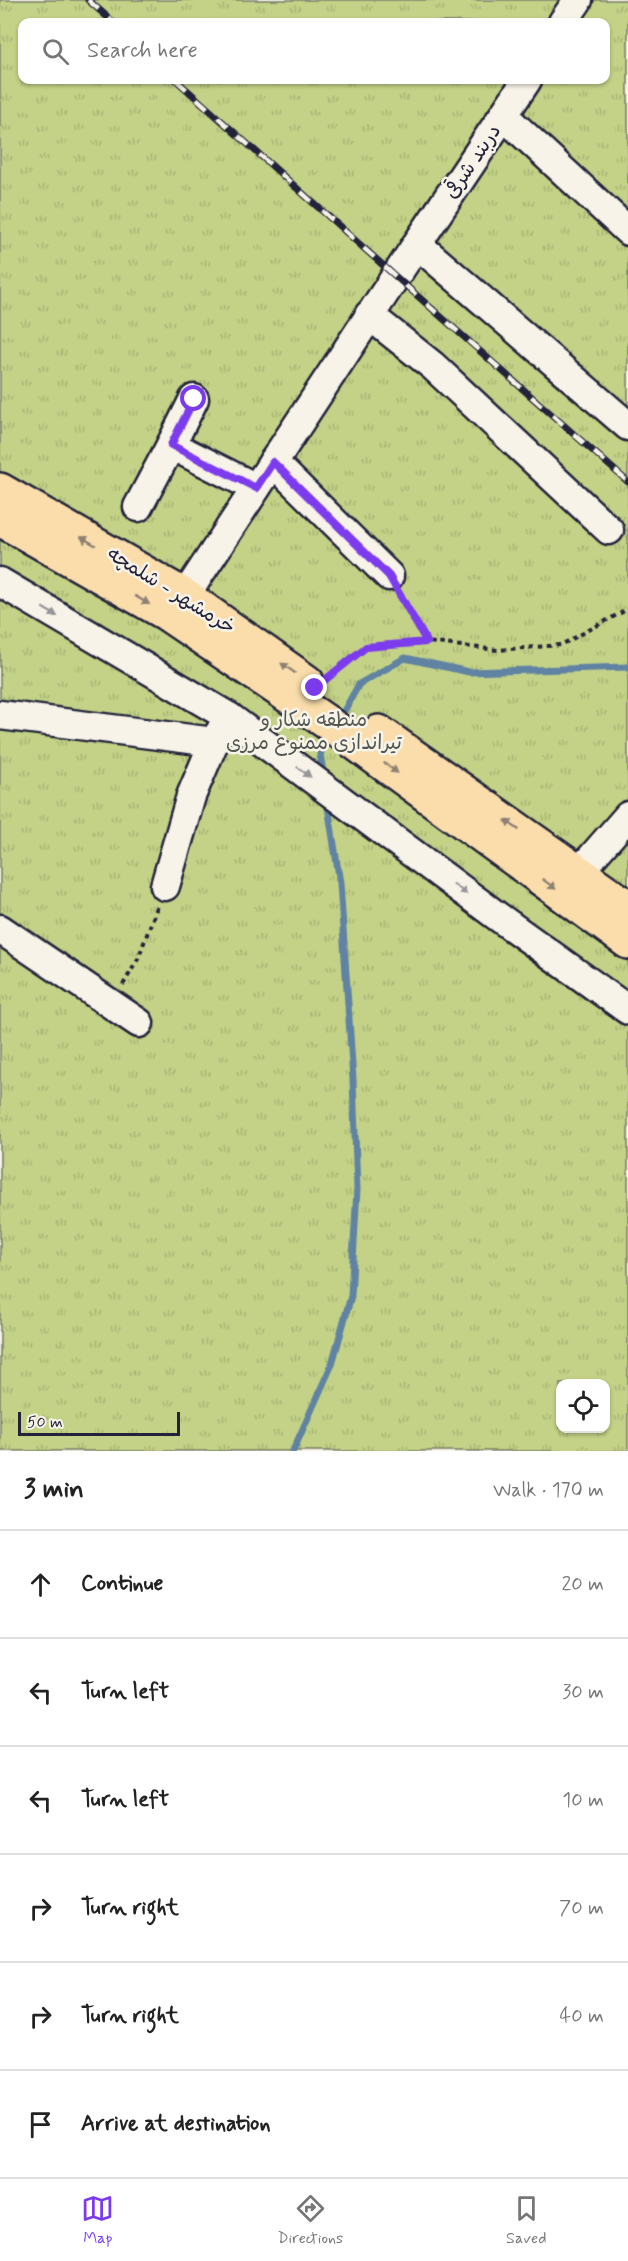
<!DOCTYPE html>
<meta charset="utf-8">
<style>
:root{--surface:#fff;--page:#f6f6f6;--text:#222;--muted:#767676;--line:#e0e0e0;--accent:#7c3aed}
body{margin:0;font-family:Mynerve,"Playpen Sans Arabic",sans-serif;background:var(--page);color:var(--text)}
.controls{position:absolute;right:18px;bottom:18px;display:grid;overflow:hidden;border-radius:12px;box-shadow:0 2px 4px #0004}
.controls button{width:54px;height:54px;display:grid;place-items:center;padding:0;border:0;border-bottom:2px solid var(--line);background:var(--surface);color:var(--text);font:30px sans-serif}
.scale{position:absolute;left:18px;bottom:15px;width:162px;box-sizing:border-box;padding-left:6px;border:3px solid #22223b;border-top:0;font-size:16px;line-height:21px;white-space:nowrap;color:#22223b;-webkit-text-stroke:4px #f7f3e8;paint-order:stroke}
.stop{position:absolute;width:18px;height:18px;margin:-14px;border:4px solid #7c3aed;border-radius:50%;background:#fff}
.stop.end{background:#7c3aed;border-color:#fff;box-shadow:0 2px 6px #0008}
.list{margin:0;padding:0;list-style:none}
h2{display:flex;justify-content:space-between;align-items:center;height:78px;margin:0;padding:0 24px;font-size:26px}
h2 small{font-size:20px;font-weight:400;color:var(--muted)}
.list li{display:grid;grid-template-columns:39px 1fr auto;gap:18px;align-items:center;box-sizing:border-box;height:108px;padding:0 24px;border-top:2px solid var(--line)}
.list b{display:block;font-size:22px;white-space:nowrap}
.list em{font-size:20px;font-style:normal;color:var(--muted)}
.icon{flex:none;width:33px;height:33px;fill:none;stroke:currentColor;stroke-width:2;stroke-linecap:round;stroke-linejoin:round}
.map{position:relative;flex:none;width:628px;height:1451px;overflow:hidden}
.search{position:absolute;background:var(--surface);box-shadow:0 2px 4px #0004;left:18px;right:18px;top:18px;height:66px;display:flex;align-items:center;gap:15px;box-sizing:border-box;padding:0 21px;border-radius:12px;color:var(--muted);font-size:22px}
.sheet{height:726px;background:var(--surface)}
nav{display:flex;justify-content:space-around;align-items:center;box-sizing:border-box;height:84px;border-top:2px solid var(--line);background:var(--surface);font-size:16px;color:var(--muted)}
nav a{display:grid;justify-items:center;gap:3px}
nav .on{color:var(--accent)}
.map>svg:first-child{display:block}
.park{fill:url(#park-tufts);stroke:#727a60;stroke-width:1.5;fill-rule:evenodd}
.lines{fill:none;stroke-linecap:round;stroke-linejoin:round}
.stream{stroke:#6083a3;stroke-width:7}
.minor-casing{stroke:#22223b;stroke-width:33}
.highway-casing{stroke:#22223b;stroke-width:38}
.path{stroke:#22223b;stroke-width:4;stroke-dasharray:4.5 4.5;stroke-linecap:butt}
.minor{stroke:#f7f3e8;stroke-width:28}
.highway{stroke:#faddab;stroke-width:33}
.rail-casing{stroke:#22223b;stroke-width:7}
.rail{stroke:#f7f3e8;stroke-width:4.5;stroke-dasharray:14;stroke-linecap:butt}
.oneway{fill:#8e8073}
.oneway2{fill:#97959a}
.route{stroke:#7c3aed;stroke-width:8}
.labels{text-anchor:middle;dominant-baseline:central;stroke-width:5;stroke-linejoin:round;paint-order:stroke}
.street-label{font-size:20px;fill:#22223b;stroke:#f7f3e8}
.park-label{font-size:20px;fill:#525752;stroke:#f7f3e8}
</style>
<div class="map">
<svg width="628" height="1451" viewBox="0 0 628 1451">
<defs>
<pattern id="park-tufts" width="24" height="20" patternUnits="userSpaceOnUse" patternTransform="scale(1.5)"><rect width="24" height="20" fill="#c3d286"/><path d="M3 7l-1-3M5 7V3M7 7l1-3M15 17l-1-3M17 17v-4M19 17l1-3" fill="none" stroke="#a7b475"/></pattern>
</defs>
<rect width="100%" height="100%" fill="#f7f3e8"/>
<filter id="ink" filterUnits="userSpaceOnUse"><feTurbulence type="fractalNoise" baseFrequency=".0167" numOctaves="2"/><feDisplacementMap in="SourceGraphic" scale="12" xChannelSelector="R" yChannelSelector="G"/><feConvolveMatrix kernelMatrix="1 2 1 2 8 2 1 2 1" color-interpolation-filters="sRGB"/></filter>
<g filter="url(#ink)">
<!-- park -->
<path class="park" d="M0,0H628V1451H0ZM22,22H606V80H22ZM560,1384H606V1428H560Z"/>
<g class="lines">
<!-- stream -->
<g class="stream">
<polyline points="339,720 359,684 405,658 469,672 628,667"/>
<polyline points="324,778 320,754 330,735"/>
<polyline points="293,1451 332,1364 351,1296 357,1189 353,1080 340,883 327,800"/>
</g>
<defs>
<g id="minor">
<polyline points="563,22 578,0"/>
<polyline points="504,116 628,231"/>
<polyline points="417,244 527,80"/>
<polyline points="369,315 433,366 609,530"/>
<polyline points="194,399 171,445 256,488"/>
<polyline points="273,462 389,576"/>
<polyline points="138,507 171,445"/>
<polyline points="0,582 229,717 497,916 628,1010"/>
<polyline points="185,596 417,244 628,426"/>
<polyline points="0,715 214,742 229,717"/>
<polyline points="579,872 628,816"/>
<polyline points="165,886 191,796 214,742"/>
<polyline points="0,929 139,1023"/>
</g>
<g id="highway">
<polyline points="0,490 185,596 307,682"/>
<polyline points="0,519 167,614 325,721 628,942"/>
<polyline points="379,732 628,907"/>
</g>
</defs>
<!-- minor casing -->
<use href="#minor" class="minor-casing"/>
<!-- highway casing -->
<use href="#highway" class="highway-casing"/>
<!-- path -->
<g class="path">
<polyline points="400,595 427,642"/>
<polyline points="332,674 366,647 427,642 498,650 561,645 628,609"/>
<polyline points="123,985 138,959 157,907"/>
</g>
<!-- minor -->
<use href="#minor" class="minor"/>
<!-- highway -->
<use href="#highway" class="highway"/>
<defs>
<g id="rail">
<polyline points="88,0 113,22"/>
<polyline points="176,80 395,276 628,482"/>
</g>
</defs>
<!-- rail casing -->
<use href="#rail" class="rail-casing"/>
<!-- rail -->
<use href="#rail" class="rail"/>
</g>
<!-- one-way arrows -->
<defs><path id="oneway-solid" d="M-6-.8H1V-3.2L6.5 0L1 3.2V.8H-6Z" transform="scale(1.5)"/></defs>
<g class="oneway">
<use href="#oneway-solid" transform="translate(88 541) rotate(-150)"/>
<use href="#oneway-solid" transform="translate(142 600) rotate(30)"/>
<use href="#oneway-solid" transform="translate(288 668) rotate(-145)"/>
<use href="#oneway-solid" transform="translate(391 768) rotate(36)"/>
<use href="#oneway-solid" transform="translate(512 825) rotate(-145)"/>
<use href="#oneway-solid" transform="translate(549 884) rotate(37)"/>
</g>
<g class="oneway2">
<use href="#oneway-solid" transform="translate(50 612) rotate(30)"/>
<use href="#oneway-solid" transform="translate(304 772) rotate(37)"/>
<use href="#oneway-solid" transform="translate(460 889) rotate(37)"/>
</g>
</g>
<g class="lines" filter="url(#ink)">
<!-- route -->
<polyline class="route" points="194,399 171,445 256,488 273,462 389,576 427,642 366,647 315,688"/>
</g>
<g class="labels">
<!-- street labels -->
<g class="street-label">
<text transform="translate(473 162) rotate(-56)">دربند شرقی</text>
<text transform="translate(171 591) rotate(32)">خرمشهر - شلمچه</text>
</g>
<!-- park labels -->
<g class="park-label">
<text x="314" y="720">منطقه شکار و<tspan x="314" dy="23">تیراندازی ممنوع مرزی</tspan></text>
</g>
</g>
</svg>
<div class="controls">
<button><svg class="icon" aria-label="locate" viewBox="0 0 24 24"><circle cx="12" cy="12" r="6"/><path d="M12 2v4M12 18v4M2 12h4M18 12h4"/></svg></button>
</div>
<div class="scale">50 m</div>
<div class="stop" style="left:194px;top:399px"></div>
<div class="stop end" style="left:315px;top:688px"></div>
<div class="search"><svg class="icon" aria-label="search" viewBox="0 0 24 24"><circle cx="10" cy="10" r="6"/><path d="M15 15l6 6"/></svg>Search here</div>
</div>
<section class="sheet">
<h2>3 min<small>Walk · 170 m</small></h2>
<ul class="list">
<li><svg class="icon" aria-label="ahead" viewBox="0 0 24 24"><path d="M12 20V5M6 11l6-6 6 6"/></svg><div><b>Continue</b></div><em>20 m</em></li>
<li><svg class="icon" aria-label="left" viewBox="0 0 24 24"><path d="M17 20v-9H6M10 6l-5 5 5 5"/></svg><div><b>Turn left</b></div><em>30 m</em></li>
<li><svg class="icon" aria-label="left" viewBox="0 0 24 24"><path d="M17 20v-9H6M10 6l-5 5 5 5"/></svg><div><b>Turn left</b></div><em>10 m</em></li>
<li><svg class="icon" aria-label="right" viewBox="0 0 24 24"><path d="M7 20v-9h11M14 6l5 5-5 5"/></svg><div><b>Turn right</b></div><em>70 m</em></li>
<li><svg class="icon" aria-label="right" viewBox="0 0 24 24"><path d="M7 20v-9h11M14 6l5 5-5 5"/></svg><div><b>Turn right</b></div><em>40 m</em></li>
<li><svg class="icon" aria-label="arrive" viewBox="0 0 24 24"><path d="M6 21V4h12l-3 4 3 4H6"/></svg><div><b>Arrive at destination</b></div></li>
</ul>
</section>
<nav>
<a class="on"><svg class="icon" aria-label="map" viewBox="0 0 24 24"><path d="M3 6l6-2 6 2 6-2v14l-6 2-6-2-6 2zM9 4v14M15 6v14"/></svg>Map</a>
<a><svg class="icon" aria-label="directions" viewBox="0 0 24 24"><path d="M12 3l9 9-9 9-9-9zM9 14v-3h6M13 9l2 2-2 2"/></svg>Directions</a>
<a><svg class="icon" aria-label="saved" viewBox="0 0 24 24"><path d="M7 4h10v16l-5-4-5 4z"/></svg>Saved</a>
</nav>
